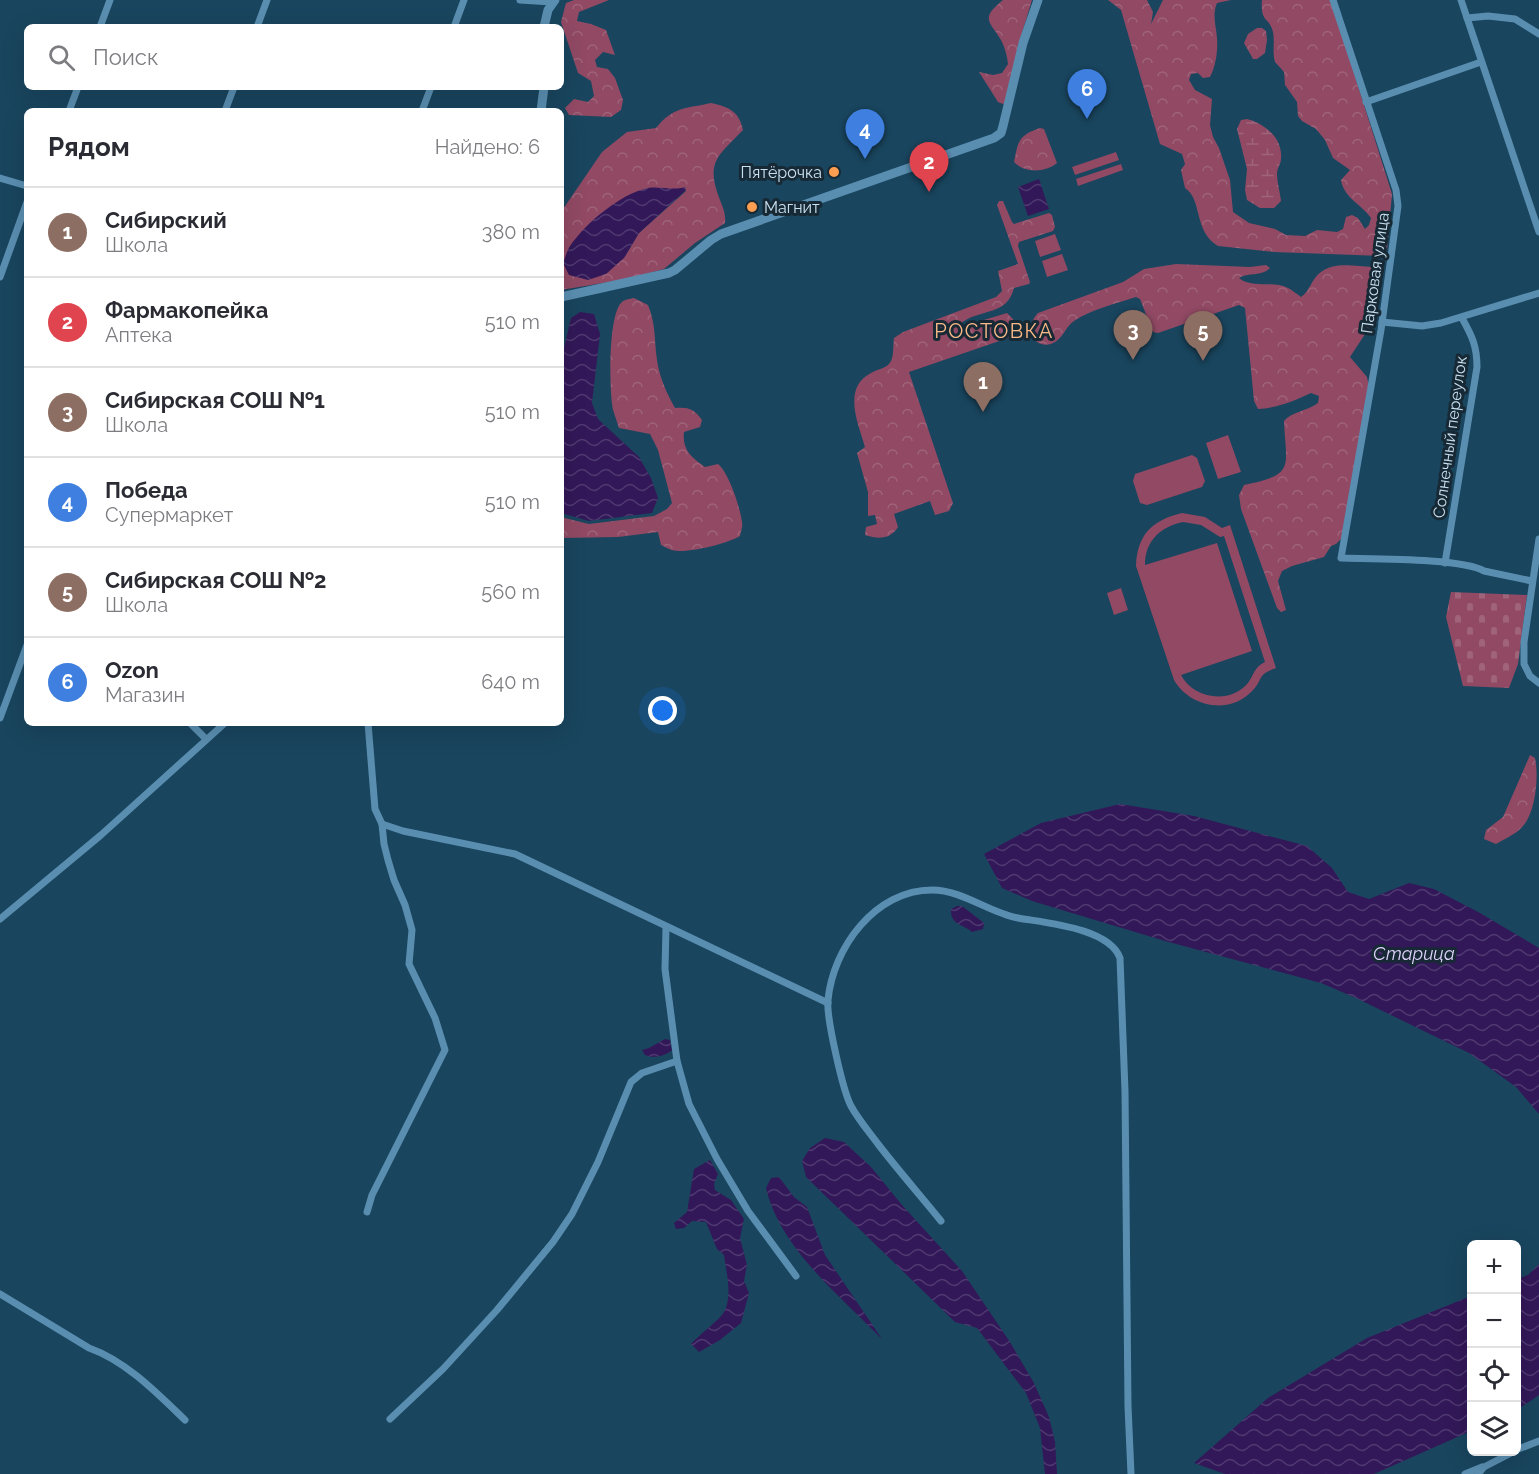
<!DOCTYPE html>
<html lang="ru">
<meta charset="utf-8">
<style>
:root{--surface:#fff;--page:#f7f7f7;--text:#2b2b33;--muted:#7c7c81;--line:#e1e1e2;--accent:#2563eb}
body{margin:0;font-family:Raleway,sans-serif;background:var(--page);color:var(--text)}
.controls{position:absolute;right:18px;bottom:18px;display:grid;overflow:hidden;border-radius:9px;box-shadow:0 6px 24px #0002}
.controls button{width:54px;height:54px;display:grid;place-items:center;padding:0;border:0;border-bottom:2px solid var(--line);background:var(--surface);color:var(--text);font:30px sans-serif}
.you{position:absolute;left:663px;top:711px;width:21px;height:21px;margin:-15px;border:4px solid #fff;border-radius:50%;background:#1a73e8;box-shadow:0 0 0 9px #1a73e833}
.badge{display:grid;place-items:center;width:39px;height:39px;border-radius:50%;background:var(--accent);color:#fff;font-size:20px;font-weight:700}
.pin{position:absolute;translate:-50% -50px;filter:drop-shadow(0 2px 3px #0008)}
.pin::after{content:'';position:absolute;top:32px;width:21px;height:18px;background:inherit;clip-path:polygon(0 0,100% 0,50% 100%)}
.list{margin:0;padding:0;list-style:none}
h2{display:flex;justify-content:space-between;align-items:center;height:78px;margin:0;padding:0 24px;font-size:26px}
h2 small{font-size:20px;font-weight:400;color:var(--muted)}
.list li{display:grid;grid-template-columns:39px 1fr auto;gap:18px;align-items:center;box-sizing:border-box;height:90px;padding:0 24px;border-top:2px solid var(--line)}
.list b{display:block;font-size:22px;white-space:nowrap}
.list p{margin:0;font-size:20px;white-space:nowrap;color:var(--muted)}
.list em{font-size:20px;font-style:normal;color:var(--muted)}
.icon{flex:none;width:33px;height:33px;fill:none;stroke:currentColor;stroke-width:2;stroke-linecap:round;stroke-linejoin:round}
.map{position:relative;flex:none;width:1539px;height:1474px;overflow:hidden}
.search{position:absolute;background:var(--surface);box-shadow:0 6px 24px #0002;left:24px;top:24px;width:540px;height:66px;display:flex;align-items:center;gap:15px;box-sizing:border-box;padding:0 21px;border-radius:9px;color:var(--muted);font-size:22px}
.panel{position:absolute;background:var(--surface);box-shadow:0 6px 24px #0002;left:24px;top:108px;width:540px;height:618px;border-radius:9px}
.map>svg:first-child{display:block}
.green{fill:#914964;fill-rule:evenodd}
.forest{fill:url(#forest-crowns);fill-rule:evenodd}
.wetland{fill:url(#wetland-marsh)}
.cemetery{fill:url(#cemetery-stones)}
.water{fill:url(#water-waves)}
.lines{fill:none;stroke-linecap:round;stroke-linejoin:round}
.minor{stroke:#5a8eb0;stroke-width:7}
.tertiary{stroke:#5a8eb0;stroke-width:9}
.poi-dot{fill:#fb9e51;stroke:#172935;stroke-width:2}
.labels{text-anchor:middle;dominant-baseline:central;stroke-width:6;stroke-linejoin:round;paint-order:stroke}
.poi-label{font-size:16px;fill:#c9e0f0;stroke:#172935;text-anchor:end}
.street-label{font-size:16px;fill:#c9e0f0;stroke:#172935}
.water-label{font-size:18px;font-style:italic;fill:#ded3fb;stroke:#172935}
.quarter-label{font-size:20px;letter-spacing:1.5px;fill:#fab987;stroke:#172935}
</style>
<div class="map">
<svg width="1539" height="1474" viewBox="0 0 1539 1474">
<defs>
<pattern id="forest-crowns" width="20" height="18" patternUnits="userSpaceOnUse" patternTransform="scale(1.5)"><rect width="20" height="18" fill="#914964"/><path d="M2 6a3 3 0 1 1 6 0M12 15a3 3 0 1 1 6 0" fill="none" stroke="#9f637a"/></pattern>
<pattern id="wetland-marsh" width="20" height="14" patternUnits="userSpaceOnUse" patternTransform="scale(1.5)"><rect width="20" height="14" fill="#914964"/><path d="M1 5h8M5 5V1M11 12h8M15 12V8" fill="none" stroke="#9f637a"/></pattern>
<pattern id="cemetery-stones" width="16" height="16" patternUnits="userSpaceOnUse" patternTransform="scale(1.5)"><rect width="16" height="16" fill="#914964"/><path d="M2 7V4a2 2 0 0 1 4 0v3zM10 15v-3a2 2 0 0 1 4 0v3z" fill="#9f637a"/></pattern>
<pattern id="water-waves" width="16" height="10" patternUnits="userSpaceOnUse" patternTransform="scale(1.5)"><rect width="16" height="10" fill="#321858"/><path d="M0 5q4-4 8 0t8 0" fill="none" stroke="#4e3970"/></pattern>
</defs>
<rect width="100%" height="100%" fill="#19455e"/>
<!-- green -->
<g class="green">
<polygon points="1116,152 1119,160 1075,175 1072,167"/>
<polygon points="1121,164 1123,170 1078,186 1076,179"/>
<polygon points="1055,234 1061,250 1040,257 1035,241"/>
<polygon points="1062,254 1068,270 1047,277 1042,261"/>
<polygon points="1228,435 1241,472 1218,479 1206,443"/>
<polygon points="1192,455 1197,458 1205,481 1202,487 1147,505 1140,503 1133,481 1135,474"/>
<path d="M1182,513L1205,517L1222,528L1230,525L1276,668C1255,675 1264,681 1250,693C1227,715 1189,706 1174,680L1136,566C1137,535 1152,520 1182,513ZM1183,522L1201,525L1220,537L1224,536L1265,662C1252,668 1254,679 1244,687C1225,704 1192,697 1181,675L1252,651L1217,543L1145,565C1145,541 1160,527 1183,522Z"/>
<polygon points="1121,588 1128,610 1114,615 1107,593"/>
</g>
<!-- forest -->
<g class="forest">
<polygon points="574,0 609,0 579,12 577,21 591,24 606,30 615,55 603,52 595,60 597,67 608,69 615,78 623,100 621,110 611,117 569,115 565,108 574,99 588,102 594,96 591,81 578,73 561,22 566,3"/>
<path d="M1003,0H1032L1022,33L1006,102L1003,104L998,102L979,72L993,75L1002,73L1008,64C1007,55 1005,48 1001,40C989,20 980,19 1003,0Z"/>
<path d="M1108,0H1147L1153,12L1151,24L1163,0H1231L1217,3C1212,15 1216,25 1217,38C1218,50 1216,66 1210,77L1203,78L1198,73L1191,74L1189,80L1195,90L1212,99L1210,125L1213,137L1219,148L1230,180L1233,212L1249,223L1275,229L1286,235L1305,236L1317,230L1337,232L1343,229L1346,217L1352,215L1358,218L1365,229L1369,225L1371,218C1361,204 1344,198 1341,180L1350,170L1333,158L1325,140L1316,129L1302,121L1298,116L1297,102L1285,85L1284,72L1275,62C1272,52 1275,42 1273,32C1269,16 1260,23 1262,0H1331L1392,194L1387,249L1382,256L1274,252L1218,246C1193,231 1203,200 1185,188L1181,170L1185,164L1182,154L1160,144L1121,10Z"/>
<polygon points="1257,28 1262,28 1266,31 1267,40 1265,53 1257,59 1253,59 1244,43 1248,34"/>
<path d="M711,103C729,107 739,111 743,130C718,156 705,162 720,200C723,208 726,214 725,223L695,243L664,269L627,279L561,290V212L602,152L627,132L656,128C674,106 685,109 711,103ZM649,188L686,191L639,233L624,258Z"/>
<path d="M1040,128L1044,129L1057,163C1045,173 1024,173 1014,162C1018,141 1019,135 1040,128Z"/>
<path d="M999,201H1003L1012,222L1014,224L1049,213L1052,215L1055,227L1053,231L1019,242L1018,246L1030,282L1029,284L1014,288C1007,316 982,308 961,323L964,326L1007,313L1013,319L1014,325L1011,337L909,372L953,503L949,511L935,515L930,501L894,514L898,527C890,540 878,539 865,535L866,527L877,524L875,515L868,516V492L857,453L865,447C858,423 842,388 871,373C877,369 887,369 891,361C894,355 893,344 894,338L903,332L996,297L1002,291L998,271L1018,264L997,205Z"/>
<path d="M1176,264L1250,267L1266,265L1270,268C1261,277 1249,272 1239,278C1252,289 1273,280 1288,288C1292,290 1297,294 1301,297C1308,292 1310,285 1315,278C1328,260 1353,266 1372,267L1378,268L1381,275L1369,328L1350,357L1367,377L1369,387L1343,537L1336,544L1331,546L1324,557L1292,566L1282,571L1278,581L1286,610L1281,612L1277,608L1241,509L1239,495L1244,485C1296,474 1286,468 1284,421C1291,412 1307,411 1318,403L1319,396L1311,393C1294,401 1277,408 1258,409L1254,401L1245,308L1239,305L1158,333L1153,332L1140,299L1136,297C1115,304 1092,309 1074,321C1065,327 1063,340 1051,344C1031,349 1025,326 1038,313L1123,282L1144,269Z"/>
<path d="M634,298L648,305C656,324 654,339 657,360C659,376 667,394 675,408C689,407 694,409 702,420L700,427L684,432C682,450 691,457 705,467L718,464C729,473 740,507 742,522C743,526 741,531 740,536C726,544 696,551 679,551C672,551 667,548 661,545L658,532L618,537L561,538V517L589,524L654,516L667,509L672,503L658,450L650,434L619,428C617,422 615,416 613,410C609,391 608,317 621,303C624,299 630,299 634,298Z"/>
<path d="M1530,755L1535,758C1539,776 1536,816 1520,829C1514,835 1504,839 1496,844L1484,839L1486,830L1503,817Z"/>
</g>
<!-- wetland -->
<path class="wetland" d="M1247,119C1265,124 1283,138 1281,159C1281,164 1277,168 1277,173C1277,182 1280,192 1281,201L1274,208H1260L1247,200L1245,190L1247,169L1237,129L1241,120Z"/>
<!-- cemetery -->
<polygon class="cemetery" points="1451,592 1527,595 1518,664 1509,688 1463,686 1446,617"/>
<!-- water -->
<g class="water">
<polygon points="1039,179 1049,209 1028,216 1018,187"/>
<path d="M685,187L686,190L639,233L624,258L606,274L588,280L569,275L563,263C565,258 567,251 570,246C586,223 620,194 648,188C660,186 673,191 685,187Z"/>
<polygon points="580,312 594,314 600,334 592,403 598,419 639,457 651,478 658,498 652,513 589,521 561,513 561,361 571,318"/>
<polygon points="1120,804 1194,816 1307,846 1332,868 1348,892 1369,899 1409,883 1434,889 1480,913 1539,948 1539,1114 1516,1087 1469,1053 1356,998 1321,983 1165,941 1032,901 1002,888 984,854 1041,823"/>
<path d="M957,906H962L984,923L983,929L972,932C963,924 950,925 951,909Z"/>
<path d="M665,1039L670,1040L672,1050C665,1056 654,1059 645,1055L642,1050L649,1048Z"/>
<polygon points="825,1138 844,1142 871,1167 902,1205 962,1271 1010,1342 1034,1383 1049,1417 1055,1442 1057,1474 1045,1474 1040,1428 1026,1393 977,1328 955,1322 806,1177 802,1161 810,1148"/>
<path d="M710,1160L718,1174L714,1184L715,1190L731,1200L744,1219L740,1238L747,1265L744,1281L749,1293L741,1323L720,1340L699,1352L691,1344C700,1334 713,1325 722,1315C734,1299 726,1272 724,1255L717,1249L706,1222L692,1221L684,1228L676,1229L674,1223L687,1212L694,1169Z"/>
<path d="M779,1177L794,1197L807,1207L825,1255L882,1339C840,1296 780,1248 766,1188L771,1178Z"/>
<polygon points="1539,1264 1539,1395 1517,1410 1517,1279 1528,1275"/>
<polygon points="1471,1296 1471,1431 1374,1474 1225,1474 1194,1463 1268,1398 1367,1338"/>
</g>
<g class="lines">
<!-- minor -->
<g class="minor">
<polyline points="520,0 552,2"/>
<path d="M1333,0L1396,190L1398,206L1381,330L1341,558C1370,559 1464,558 1484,571L1532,581"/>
<polyline points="1461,0 1539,232"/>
<polyline points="1467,18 1488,16 1515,19 1539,34"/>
<polyline points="100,27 110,0"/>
<polyline points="257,27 267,0"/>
<polyline points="454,27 464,0"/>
<polyline points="1366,102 1481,62"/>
<polyline points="69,111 78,87"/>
<polyline points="225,111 234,87"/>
<polyline points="422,111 431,87"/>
<polyline points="0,178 27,186"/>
<polyline points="0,277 27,202"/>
<polyline points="1382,322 1422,326 1441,323 1539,293"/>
<polyline points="1539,539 1524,642 1524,664 1530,676 1539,683"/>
<path d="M1445,563L1477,367C1477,346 1472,336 1462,318"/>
<polyline points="0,718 27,645"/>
<polyline points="190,723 206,739"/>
<polyline points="368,723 375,809 382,824 403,831 515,854 828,1003"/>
<polyline points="0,919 101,835 225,723"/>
<polyline points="666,927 665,969 677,1061 689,1104 717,1159 748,1211 796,1276"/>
<polyline points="367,1212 372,1195 445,1050 435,1018 409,964 412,930 405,905 394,880 388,860 384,844 382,824"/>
<path d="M941,1221C920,1195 898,1170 878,1144C869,1132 858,1119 851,1106C843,1091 826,1017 828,1000C833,948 875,890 932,890C963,890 989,913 1018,918C1046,923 1109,928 1120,958L1125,1091L1128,1406L1131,1474"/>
<path d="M0,1294L89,1348C126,1361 157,1393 185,1420"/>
<polyline points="390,1419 443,1369 497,1310 553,1242 572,1214 598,1162 631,1082 642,1073 677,1061"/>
<polyline points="1516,1450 1539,1441"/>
<polyline points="1465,1474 1482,1467"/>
<polyline points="1478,1474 1484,1467 1513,1452"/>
</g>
<!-- tertiary -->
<g class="tertiary">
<polyline points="544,27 548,10 555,0"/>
<polyline points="541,111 544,87"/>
<polyline points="561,297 669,273 675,270 711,240 721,234 994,138 1001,133 1003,126 1023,43 1038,0"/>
</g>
</g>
<!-- markers -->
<g class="poi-dot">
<circle cx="834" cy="172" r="6"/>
<circle cx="752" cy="207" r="6"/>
</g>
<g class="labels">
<!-- poi labels -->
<g class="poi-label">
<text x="822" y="172">Пятёрочка</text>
<text x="764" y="207" text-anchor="start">Магнит</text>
</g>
<!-- street labels -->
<g class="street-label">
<text transform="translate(1375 273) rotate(-82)">Парковая улица</text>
<text transform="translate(1450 437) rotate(-82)">Солнечный переулок</text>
</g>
<!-- water labels -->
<g class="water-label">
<text x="1414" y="953">Старица</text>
</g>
<!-- quarter labels -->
<g class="quarter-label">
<text x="994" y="331">РОСТОВКА</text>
</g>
</g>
</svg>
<div class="controls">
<button>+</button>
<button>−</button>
<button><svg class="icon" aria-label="locate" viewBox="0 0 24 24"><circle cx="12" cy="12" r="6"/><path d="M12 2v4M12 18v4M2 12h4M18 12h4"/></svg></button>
<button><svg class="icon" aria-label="layers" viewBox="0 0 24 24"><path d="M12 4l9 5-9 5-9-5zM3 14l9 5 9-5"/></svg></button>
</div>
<div class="you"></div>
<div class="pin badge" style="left:983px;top:412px;background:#8d6e63">1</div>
<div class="pin badge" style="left:929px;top:192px;background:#e0444e">2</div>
<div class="pin badge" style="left:1133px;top:360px;background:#8d6e63">3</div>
<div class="pin badge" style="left:865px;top:159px;background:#3f7fe0">4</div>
<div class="pin badge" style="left:1203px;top:361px;background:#8d6e63">5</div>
<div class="pin badge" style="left:1087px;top:119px;background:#3f7fe0">6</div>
<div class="search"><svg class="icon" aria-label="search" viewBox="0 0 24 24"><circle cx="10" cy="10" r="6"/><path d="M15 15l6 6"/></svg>Поиск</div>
<section class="panel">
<h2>Рядом<small>Найдено: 6</small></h2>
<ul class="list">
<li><span class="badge" style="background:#8d6e63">1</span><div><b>Сибирский</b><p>Школа</p></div><em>380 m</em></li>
<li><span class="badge" style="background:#e0444e">2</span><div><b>Фармакопейка</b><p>Аптека</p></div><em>510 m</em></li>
<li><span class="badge" style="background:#8d6e63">3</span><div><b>Сибирская СОШ №1</b><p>Школа</p></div><em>510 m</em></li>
<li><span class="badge" style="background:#3f7fe0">4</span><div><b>Победа</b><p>Супермаркет</p></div><em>510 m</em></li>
<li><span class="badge" style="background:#8d6e63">5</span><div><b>Сибирская СОШ №2</b><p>Школа</p></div><em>560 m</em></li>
<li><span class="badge" style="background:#3f7fe0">6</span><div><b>Ozon</b><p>Магазин</p></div><em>640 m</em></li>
</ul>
</section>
</div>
